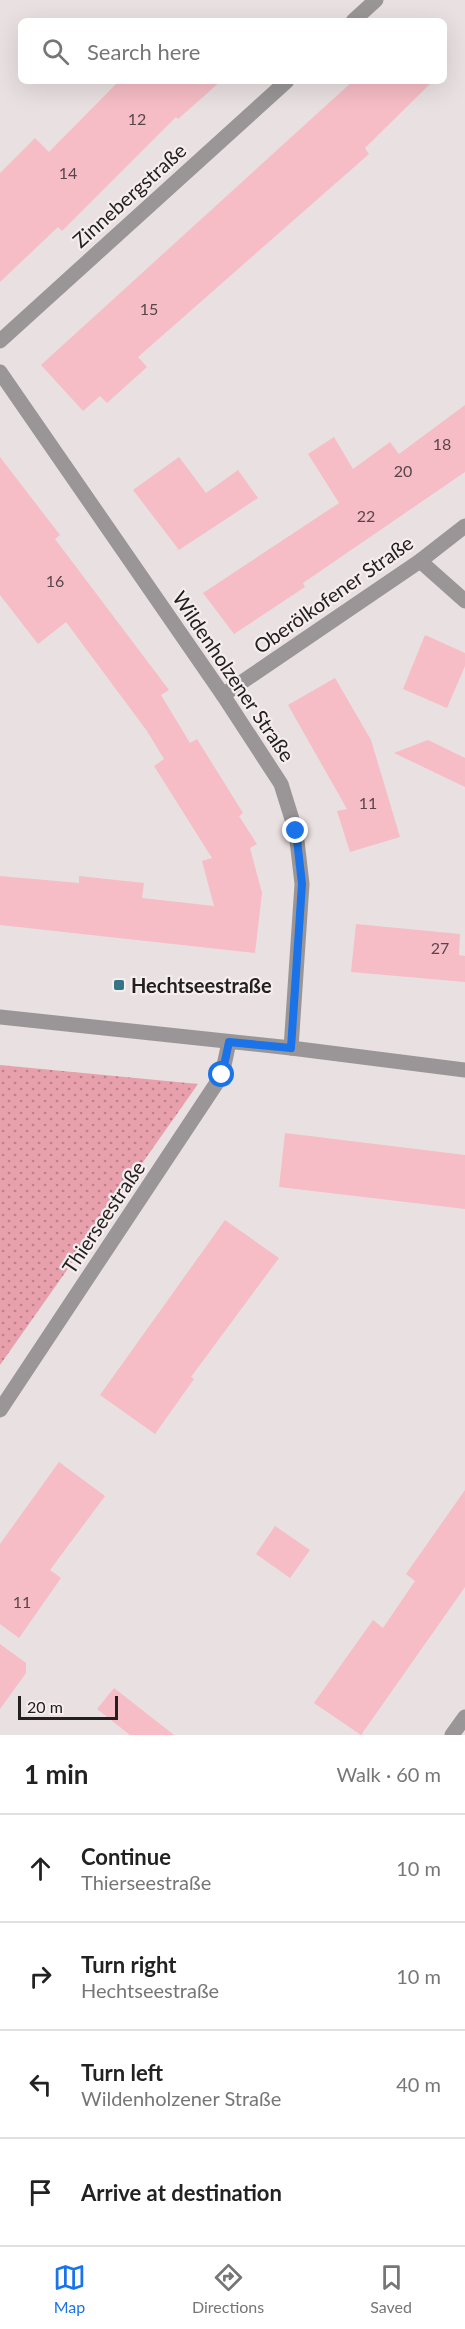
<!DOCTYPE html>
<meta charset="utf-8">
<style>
:root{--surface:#fff;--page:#f6f6f6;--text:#222;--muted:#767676;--line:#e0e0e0;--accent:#1a73e8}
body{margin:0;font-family:Lato,sans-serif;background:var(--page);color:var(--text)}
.scale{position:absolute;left:18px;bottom:15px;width:100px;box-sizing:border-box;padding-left:6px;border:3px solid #232020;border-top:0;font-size:16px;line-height:21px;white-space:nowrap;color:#232020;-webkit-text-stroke:4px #f6edef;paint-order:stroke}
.stop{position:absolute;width:18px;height:18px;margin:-14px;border:4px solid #1a73e8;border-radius:50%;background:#fff}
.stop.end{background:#1a73e8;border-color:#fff;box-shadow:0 2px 6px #0008}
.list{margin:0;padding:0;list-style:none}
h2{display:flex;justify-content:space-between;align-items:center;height:78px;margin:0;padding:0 24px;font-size:26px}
h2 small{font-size:20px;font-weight:400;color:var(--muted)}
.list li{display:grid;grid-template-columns:39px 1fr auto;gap:18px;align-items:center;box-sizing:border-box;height:108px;padding:0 24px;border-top:2px solid var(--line)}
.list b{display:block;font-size:22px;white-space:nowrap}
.list p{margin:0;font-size:20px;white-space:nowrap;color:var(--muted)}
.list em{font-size:20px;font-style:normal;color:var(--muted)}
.icon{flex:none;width:33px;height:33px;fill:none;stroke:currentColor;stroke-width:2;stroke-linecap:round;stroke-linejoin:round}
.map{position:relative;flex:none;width:465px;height:1735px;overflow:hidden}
.search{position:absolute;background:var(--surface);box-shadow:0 6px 24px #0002;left:18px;right:18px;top:18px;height:66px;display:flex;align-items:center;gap:15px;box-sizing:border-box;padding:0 21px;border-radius:9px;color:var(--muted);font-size:22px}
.sheet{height:510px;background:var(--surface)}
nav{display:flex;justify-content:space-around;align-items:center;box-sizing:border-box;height:84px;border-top:2px solid var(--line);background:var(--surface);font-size:16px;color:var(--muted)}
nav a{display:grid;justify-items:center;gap:3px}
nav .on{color:var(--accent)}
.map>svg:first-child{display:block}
.park{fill:url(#park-dots)}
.building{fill:#f6bdc6}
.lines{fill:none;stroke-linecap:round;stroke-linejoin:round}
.minor{stroke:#9a9697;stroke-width:15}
.route{stroke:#1a73e8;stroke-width:8}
.poi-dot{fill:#337587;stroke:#f6edef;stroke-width:2}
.labels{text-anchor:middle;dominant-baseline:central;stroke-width:4.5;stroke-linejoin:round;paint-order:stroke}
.number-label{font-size:16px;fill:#58474a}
.street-label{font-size:20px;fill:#232020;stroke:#f6edef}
.poi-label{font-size:20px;font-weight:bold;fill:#232020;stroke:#f6edef;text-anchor:start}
</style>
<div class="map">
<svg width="465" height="1735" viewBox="0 0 465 1735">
<defs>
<pattern id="park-dots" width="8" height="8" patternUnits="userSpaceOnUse" patternTransform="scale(1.5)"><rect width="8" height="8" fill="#e8a0ac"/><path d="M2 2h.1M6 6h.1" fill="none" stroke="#bc828c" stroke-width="1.8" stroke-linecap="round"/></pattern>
</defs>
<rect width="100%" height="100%" fill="#e9e0e1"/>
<!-- park -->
<polygon class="park" points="0,1065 198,1084 0,1365"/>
<!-- building -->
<g class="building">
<polygon points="119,81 221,81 178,119 176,117 62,231 58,227 0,282 0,173 35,138 49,152"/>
<polygon points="353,81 433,81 365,148 369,154 138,357 147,367 107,403 100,396 83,411 41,365"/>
<polygon points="465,405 465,472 303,583 305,587 234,634 203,593 339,503 308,454 334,437 353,469 390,442 399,454"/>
<polygon points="0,457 60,535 55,539 169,690 161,695 190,743 197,739 243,813 239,816 257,844 250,848 262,893 255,953 0,925 0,876 79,883 79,876 144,883 142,898 214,906 202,861 212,858 154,766 164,759 147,731 66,622 38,644 0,595"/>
<polygon points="179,457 206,493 238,470 258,498 179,550 133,490"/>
<polygon points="425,635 465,653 465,666 447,708 403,689"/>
<polygon points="335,678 371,740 400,837 350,852 337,811 347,809 288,705"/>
<polygon points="428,740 465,758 465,787 394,753"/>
<polygon points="356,924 460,934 459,955 465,956 465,982 351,972"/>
<polygon points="285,1133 465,1155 465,1209 279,1187"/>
<polygon points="225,1220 279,1258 191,1377 194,1379 155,1434 100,1395"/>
<polygon points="59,1462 105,1496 50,1570 61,1578 19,1638 0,1624 0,1544"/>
<polygon points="465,1490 465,1587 361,1735 314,1703 373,1620 383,1628 415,1581 406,1574"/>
<polygon points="275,1526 310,1550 290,1578 256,1554"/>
<polygon points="0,1644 26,1663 26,1673 0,1709"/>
<polygon points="114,1688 174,1735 130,1735 97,1709"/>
</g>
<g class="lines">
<!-- minor -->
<g class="minor">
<polyline points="353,21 376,0"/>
<polyline points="0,341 287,81"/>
<polyline points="0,372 223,695 281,784 296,832 302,884 291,1048"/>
<polyline points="420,561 465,601"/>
<polyline points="223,695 420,561 465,526"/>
<polyline points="0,1017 291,1048 465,1070"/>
<polyline points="0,1410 222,1075 229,1042"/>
<polyline points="452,1735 465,1717"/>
</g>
</g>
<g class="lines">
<!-- route -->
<polyline class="route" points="222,1075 229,1042 291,1048 302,884 296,831"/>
</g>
<!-- markers -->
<rect class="poi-dot" x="113" y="979" width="12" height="12" rx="3"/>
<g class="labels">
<!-- number labels -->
<g class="number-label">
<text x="137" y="118">12</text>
<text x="68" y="172">14</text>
<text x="149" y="308">15</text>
<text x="442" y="443">18</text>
<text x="403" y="470">20</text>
<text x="366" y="515">22</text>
<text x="55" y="580">16</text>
<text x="368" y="802">11</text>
<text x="440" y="947">27</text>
<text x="22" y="1601">11</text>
</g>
<!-- street labels -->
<g class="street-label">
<text transform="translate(129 195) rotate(-42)">Zinnebergstraße</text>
<text transform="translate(333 594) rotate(-35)">Oberölkofener Straße</text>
<text transform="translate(234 676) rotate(56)">Wildenholzener Straße</text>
<text transform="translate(103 1217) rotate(-56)">Thierseestraße</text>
</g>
<!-- poi labels -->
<g class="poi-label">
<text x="131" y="985">Hechtseestraße</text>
</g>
</g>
</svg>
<div class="scale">20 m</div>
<div class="stop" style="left:222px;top:1075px"></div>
<div class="stop end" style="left:296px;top:831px"></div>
<div class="search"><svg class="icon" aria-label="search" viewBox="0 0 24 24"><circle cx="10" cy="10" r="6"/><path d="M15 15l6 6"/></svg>Search here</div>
</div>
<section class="sheet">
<h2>1 min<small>Walk · 60 m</small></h2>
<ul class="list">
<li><svg class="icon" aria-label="ahead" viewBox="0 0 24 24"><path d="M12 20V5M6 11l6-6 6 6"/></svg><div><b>Continue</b><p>Thierseestraße</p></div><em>10 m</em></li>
<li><svg class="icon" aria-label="right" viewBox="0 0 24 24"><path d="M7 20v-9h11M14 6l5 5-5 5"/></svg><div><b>Turn right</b><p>Hechtseestraße</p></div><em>10 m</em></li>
<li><svg class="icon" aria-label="left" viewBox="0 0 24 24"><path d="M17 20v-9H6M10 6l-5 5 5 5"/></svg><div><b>Turn left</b><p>Wildenholzener Straße</p></div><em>40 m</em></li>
<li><svg class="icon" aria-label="arrive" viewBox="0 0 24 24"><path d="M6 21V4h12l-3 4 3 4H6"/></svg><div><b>Arrive at destination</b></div></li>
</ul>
</section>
<nav>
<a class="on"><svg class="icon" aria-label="map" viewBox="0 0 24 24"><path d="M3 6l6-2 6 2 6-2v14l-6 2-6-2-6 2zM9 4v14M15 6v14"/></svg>Map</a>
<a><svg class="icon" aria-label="directions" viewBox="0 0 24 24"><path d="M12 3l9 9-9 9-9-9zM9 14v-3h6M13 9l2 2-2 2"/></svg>Directions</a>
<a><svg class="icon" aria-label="saved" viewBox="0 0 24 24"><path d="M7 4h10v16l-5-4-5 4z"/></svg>Saved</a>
</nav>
